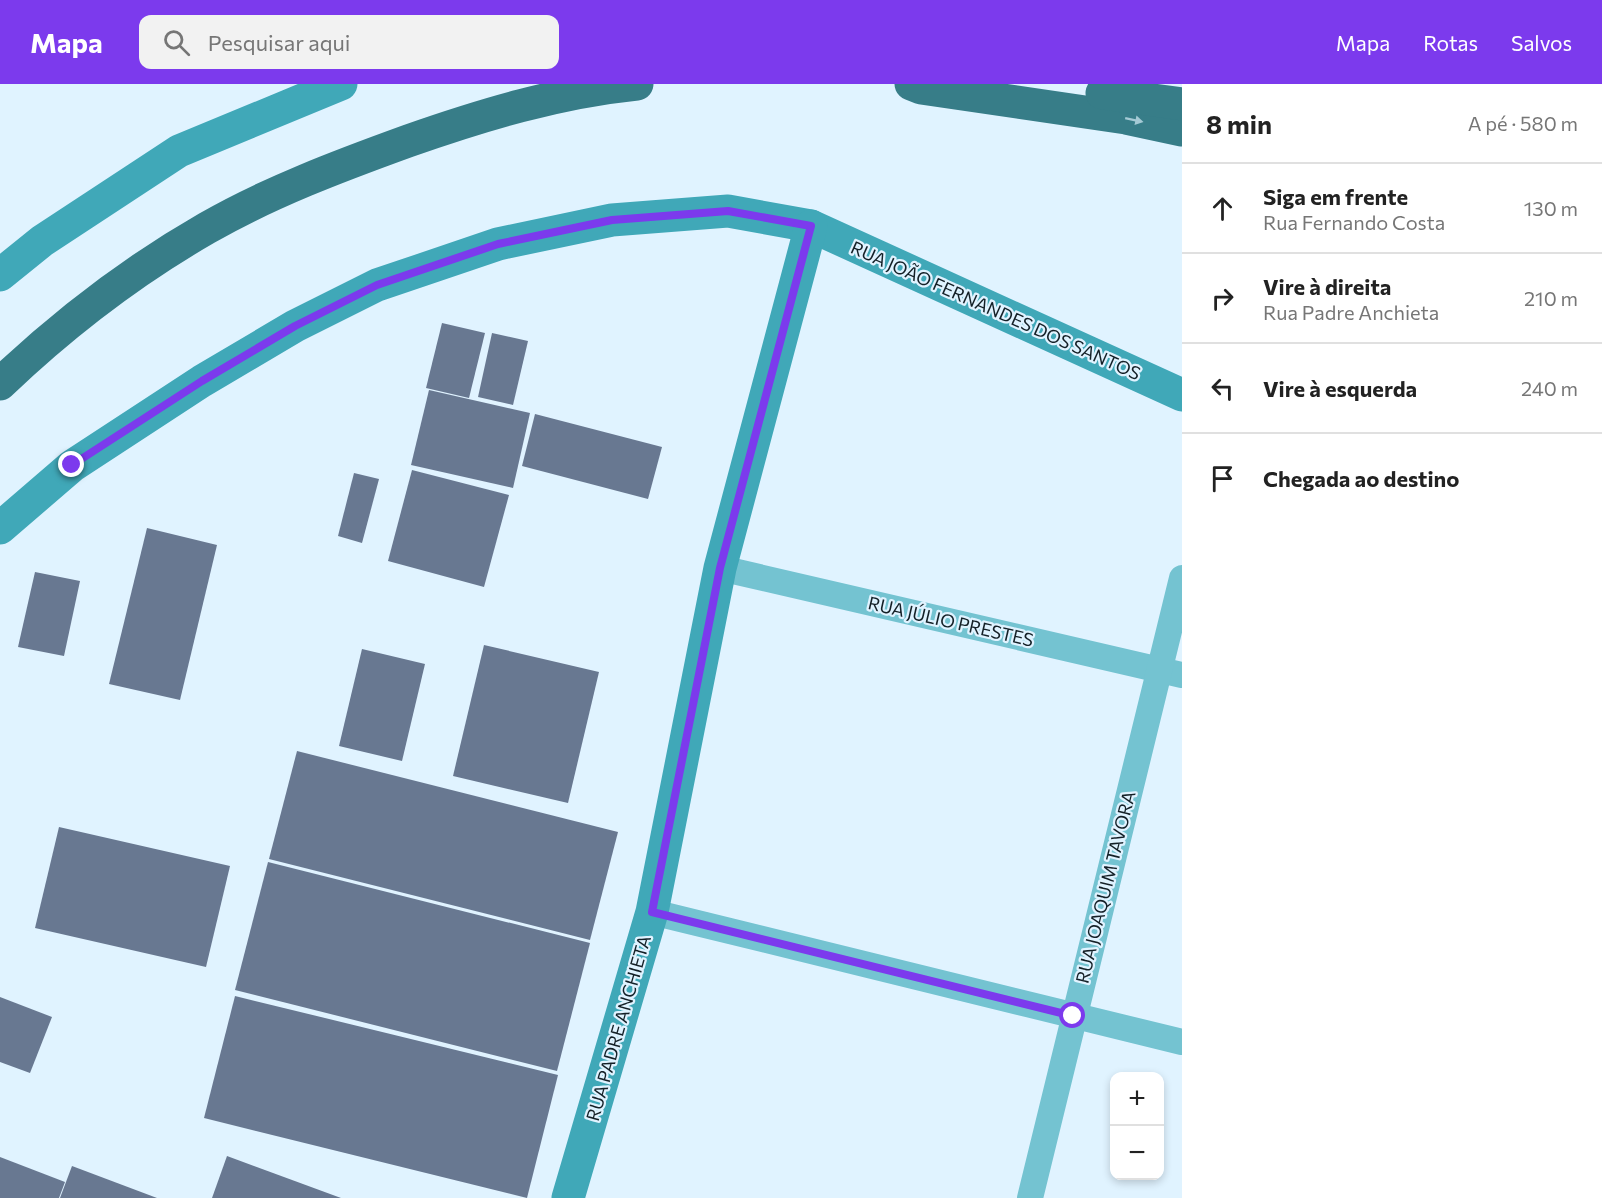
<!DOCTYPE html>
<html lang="pt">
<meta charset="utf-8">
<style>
:root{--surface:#fff;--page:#f2f2f2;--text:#222;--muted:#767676;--line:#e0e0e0;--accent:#7c3aed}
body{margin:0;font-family:Commissioner,sans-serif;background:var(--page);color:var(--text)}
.controls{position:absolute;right:18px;bottom:18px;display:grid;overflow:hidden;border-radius:12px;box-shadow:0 3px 9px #0003}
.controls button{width:54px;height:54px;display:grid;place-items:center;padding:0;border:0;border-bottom:2px solid var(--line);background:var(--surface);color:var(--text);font:30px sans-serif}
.stop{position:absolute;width:18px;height:18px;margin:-14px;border:4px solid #7c3aed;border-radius:50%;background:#fff}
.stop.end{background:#7c3aed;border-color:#fff;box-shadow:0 2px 6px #0008}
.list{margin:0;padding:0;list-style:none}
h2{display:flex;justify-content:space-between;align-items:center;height:78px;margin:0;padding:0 24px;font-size:26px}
h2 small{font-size:20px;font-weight:400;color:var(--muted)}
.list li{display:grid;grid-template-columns:39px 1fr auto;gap:18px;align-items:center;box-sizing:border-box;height:90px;padding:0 24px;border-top:2px solid var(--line)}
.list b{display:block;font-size:22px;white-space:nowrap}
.list p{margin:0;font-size:20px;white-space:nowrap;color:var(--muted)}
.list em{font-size:20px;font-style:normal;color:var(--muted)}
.icon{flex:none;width:33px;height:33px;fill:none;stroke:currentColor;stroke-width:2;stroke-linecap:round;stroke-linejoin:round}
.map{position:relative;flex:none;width:1182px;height:1114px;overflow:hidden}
header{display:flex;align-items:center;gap:36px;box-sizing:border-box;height:84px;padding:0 30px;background:var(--accent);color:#fff}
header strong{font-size:28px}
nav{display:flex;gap:33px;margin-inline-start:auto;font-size:21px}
.search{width:420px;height:54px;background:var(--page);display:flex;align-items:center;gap:15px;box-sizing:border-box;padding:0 21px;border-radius:12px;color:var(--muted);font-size:22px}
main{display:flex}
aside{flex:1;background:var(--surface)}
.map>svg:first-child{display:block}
.building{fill:#687891}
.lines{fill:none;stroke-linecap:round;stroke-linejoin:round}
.street{stroke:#74c3d1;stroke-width:26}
.secondary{stroke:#40a8b8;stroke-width:33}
.highway{stroke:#377d88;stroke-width:33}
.oneway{fill:#a5cad5}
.route{stroke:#7c3aed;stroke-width:8}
.labels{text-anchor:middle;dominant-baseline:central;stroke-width:4.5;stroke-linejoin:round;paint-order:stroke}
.street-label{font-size:18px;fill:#142027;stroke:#e0f3ff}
</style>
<header>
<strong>Mapa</strong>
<div class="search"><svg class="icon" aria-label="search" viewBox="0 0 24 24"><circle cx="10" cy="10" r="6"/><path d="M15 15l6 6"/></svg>Pesquisar aqui</div>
<nav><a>Mapa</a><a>Rotas</a><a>Salvos</a></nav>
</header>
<main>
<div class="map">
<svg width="1182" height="1114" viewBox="0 0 1182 1114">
<rect width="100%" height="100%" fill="#e0f3ff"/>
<!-- building -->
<g class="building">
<polygon points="442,239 485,249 469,314 426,304"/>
<polygon points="492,249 528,257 513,321 478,313"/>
<polygon points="429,306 530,329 513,404 411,381"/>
<polygon points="535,330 662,363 648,415 522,382"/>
<polygon points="412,386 509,411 484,503 388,477"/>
<polygon points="354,389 379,395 362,459 338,452"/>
<polygon points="147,444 217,461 180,616 109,600"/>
<polygon points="35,488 80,497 64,572 18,563"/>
<polygon points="484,561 599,588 568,719 453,692"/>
<polygon points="362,565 425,580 402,677 339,662"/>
<polygon points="297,667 618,748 590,856 269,775"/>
<polygon points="59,743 230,782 206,883 35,844"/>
<polygon points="268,778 590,859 557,987 235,906"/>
<polygon points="235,912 558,991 527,1114 204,1034"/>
<polygon points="0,913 52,933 30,989 0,978"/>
<polygon points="227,1072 341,1114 212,1114"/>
<polygon points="0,1073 65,1098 59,1114 0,1114"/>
<polygon points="72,1082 157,1114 60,1114"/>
</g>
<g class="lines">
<!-- street -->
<g class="street">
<polyline points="720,484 1182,591"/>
<polyline points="652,828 1182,958"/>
<polyline points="1030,1114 1182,494"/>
</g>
<!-- secondary -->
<g class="secondary">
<polyline points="0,191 42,157 179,67 341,0"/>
<polyline points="0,444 72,382 202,297 295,242 377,201 498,160 612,136 728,127 811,142 1182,311"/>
<polyline points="568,1114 652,828 720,484 811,142"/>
</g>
<!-- highway -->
<g class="highway">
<polyline points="911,0 921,4 1126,34 1182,46"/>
<polyline points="1102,9 1182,20"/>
<path d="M0,300C63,240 132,187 207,144C270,108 339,82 408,57C482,31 558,8 637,0"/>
</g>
</g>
<!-- one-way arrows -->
<defs><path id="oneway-solid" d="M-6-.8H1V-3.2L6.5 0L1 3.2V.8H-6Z" transform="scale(1.5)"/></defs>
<use class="oneway" href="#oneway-solid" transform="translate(1134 36) rotate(12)"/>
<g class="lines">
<!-- route -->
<polyline class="route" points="72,381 202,297 295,242 377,201 498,160 612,136 728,127 811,142 720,484 652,828 1073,932"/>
</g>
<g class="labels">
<!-- street labels -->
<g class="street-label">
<text transform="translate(996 226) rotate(24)">RUA JOÃO FERNANDES DOS SANTOS</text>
<text transform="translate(951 537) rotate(13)">RUA JÚLIO PRESTES</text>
<text transform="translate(1105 803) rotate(-76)">RUA JOAQUIM TAVORA</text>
<text transform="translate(618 944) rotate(-74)">RUA PADRE ANCHIETA</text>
</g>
</g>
</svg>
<div class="controls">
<button>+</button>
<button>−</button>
</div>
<div class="stop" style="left:1073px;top:932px"></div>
<div class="stop end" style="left:72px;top:381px"></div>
</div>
<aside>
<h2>8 min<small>A pé · 580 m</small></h2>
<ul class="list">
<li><svg class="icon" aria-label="ahead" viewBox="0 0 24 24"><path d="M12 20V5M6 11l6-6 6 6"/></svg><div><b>Siga em frente</b><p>Rua Fernando Costa</p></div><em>130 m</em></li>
<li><svg class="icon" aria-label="right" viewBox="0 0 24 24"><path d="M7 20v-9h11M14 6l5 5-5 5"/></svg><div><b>Vire à direita</b><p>Rua Padre Anchieta</p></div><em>210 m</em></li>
<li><svg class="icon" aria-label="left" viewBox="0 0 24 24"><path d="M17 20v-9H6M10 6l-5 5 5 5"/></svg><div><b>Vire à esquerda</b></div><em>240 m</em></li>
<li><svg class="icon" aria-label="arrive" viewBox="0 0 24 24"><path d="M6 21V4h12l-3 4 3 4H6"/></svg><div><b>Chegada ao destino</b></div></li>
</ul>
</aside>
</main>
